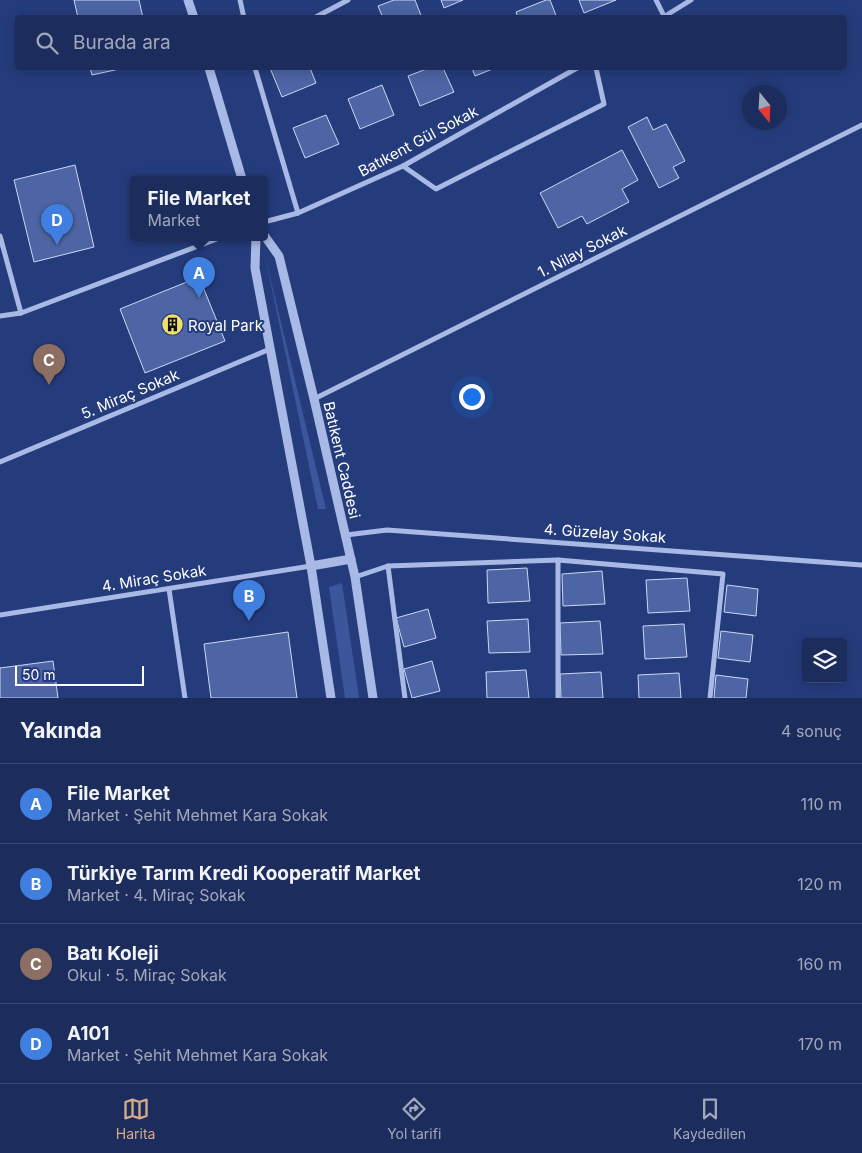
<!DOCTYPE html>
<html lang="tr">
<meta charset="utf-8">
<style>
:root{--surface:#1c2d5d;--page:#293966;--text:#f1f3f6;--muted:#a0a8bc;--line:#3a4972;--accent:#d6ab8b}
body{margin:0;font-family:Inter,sans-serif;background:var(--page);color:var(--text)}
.controls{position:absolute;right:15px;bottom:15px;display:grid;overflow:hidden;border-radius:5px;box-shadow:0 2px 12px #0003}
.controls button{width:45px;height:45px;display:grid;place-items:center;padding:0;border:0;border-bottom:1px solid var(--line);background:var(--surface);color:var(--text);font:25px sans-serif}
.compass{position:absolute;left:742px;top:85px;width:45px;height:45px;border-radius:50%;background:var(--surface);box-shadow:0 2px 12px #0003;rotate:162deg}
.scale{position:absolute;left:15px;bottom:12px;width:129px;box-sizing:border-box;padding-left:5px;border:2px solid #fff;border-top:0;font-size:14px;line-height:18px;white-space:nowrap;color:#fff;-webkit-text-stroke:4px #253c7c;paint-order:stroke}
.you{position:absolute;left:471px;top:396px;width:18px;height:18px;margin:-12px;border:4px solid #fff;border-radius:50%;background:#1a73e8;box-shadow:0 0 0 8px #1a73e833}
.badge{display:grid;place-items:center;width:32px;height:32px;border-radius:50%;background:var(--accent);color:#fff;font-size:16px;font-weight:700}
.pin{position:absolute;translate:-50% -41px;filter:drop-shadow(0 1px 2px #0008)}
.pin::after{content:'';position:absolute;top:26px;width:18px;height:15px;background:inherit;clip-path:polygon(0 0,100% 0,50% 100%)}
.popup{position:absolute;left:130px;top:176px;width:138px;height:65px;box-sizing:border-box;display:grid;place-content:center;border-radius:5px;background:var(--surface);filter:drop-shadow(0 1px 4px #0005);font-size:16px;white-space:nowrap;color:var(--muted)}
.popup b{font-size:19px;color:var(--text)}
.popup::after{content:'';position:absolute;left:50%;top:100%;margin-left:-10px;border:10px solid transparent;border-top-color:var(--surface)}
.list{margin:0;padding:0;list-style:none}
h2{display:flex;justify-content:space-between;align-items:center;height:65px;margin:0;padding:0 20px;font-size:21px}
h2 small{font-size:16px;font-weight:400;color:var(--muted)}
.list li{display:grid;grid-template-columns:32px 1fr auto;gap:15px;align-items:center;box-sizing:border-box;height:80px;padding:0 20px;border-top:1px solid var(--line)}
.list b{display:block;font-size:19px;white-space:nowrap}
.list p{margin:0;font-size:16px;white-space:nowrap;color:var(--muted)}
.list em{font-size:16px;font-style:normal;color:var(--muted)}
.icon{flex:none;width:28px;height:28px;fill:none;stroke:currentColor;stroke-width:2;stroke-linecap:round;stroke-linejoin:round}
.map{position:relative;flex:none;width:862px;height:698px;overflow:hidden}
.search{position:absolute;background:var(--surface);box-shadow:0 2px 12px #0003;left:15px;right:15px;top:15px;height:55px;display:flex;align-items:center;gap:12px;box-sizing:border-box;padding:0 18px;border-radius:5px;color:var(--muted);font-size:19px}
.sheet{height:385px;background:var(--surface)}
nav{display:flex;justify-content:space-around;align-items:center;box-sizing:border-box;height:70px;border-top:1px solid var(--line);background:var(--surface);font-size:14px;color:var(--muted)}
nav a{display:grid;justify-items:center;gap:2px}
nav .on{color:var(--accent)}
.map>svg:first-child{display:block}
.green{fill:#3b569b}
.building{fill:#4d65a4;stroke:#cbd7f4}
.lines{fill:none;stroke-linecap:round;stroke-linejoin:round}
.minor{stroke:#a9b9e5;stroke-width:5}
.tertiary{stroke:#a9b9e5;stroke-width:9}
.labels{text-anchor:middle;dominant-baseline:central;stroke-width:4;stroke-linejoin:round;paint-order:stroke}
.street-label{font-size:15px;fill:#fff;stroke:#253c7c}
.poi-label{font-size:15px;fill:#fff;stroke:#253c7c;text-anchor:start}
</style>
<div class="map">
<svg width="862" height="698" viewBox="0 0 862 698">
<rect width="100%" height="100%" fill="#253c7c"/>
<!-- green -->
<g class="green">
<polygon points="265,256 326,509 318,509"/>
<polygon points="342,583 359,698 345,698 329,587"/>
</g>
<!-- building -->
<g class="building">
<polygon points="74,0 139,0 143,18 78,18"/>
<polygon points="394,0 415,0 422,18 383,18 378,6"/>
<polygon points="441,0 463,0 444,8"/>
<polygon points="546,0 550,0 557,18 518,18 516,12"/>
<polygon points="579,0 616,0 584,13"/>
<polygon points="90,68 124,68 92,75"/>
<polygon points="270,68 310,68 316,83 282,97"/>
<polygon points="429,68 443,68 454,92 420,106 408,76"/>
<polygon points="472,68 495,68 475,76"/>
<polygon points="382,85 394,115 360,129 348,99"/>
<polygon points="326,115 339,144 305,158 293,128"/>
<polygon points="647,117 653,130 666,124 685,161 673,167 679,178 659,188 628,127"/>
<polygon points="622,150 638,180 622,189 629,202 587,224 582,216 558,228 540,193"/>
<polygon points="75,165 94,247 34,262 14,180"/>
<polygon points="199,277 225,341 145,373 120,309"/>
<polygon points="527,568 530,601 488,603 487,570"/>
<polygon points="602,571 605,604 563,606 562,574"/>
<polygon points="687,578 690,611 648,613 646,580"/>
<polygon points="727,585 758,589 756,616 724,612"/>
<polygon points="428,609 436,638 404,647 396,618"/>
<polygon points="528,619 530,652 489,653 487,621"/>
<polygon points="600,621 603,654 561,655 560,623"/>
<polygon points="684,624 687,657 645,659 643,626"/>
<polygon points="721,631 753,635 750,662 718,658"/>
<polygon points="288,632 297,698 211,698 204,644"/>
<polygon points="53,661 58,698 0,698 0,668"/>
<polygon points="432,661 440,691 412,698 404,669"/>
<polygon points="526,670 529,698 487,698 486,672"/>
<polygon points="601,672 603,698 561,698 560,674"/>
<polygon points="679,673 681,698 639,698 638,675"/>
<polygon points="716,675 748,679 746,698 714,698"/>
</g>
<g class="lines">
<!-- minor -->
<g class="minor">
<polyline points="240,0 244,18"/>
<polyline points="656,0 664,16"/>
<polyline points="314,18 348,0"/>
<polyline points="662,18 691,0"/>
<polyline points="255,68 298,213"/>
<polyline points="403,166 436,189 604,104 596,68"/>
<polyline points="264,222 298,213 403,166 577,68"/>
<polyline points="0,236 21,313"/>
<polyline points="0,316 21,313 222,237"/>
<polyline points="314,399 862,125"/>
<polyline points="0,462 270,349"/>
<polyline points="346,535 387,530 862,565"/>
<polyline points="558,560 558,698"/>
<polyline points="388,566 405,698"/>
<polyline points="355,577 388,566 558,560 723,574 710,698"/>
<polyline points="169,589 185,698"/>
<polyline points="0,615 311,566"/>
</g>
<!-- tertiary -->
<g class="tertiary">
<polyline points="188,0 194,18"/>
<polyline points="209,68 242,179"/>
<polyline points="264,235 279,256 314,399 355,577 373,698"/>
<polyline points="256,237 255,268 311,566 331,698"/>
<polyline points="311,566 351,559"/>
</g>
</g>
<!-- icons -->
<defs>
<symbol id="building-disc" viewBox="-11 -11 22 22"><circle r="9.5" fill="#eedf6d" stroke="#253c7c"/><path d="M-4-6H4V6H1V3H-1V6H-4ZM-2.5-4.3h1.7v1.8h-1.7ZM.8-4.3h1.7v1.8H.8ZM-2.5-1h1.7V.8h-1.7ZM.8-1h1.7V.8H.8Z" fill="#111"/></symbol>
</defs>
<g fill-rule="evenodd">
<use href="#building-disc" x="160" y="312" width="25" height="25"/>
</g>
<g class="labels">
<!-- street labels -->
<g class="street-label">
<text transform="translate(418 141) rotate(-28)">Batıkent Gül Sokak</text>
<text transform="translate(582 251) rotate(-27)">1. Nilay Sokak</text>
<text transform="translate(130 394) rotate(-23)">5. Miraç Sokak</text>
<text transform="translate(342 460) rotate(77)">Batıkent Caddesi</text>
<text transform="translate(605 533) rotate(4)">4. Güzelay Sokak</text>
<text transform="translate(154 578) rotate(-9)">4. Miraç Sokak</text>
</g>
<!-- poi labels -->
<g class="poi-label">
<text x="188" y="325">Royal Park</text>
</g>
</g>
</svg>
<div class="controls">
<button><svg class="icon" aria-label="layers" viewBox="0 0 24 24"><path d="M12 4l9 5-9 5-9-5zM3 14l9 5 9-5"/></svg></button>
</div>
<svg class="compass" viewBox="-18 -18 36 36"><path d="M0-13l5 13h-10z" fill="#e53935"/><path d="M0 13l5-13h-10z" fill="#a0a8bc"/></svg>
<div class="scale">50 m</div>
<div class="you"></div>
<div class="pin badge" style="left:199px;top:298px;background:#3f7fe0">A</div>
<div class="popup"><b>File Market</b>Market</div>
<div class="pin badge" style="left:249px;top:621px;background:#3f7fe0">B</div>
<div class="pin badge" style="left:49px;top:385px;background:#8d6e63">C</div>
<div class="pin badge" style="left:57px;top:245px;background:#3f7fe0">D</div>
<div class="search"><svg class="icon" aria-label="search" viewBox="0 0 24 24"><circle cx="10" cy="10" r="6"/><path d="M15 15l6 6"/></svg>Burada ara</div>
</div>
<section class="sheet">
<h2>Yakında<small>4 sonuç</small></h2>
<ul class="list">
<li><span class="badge" style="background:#3f7fe0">A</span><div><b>File Market</b><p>Market · Şehit Mehmet Kara Sokak</p></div><em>110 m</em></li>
<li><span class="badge" style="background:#3f7fe0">B</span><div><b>Türkiye Tarım Kredi Kooperatif Market</b><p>Market · 4. Miraç Sokak</p></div><em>120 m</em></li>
<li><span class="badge" style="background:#8d6e63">C</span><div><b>Batı Koleji</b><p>Okul · 5. Miraç Sokak</p></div><em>160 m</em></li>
<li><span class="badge" style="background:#3f7fe0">D</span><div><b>A101</b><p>Market · Şehit Mehmet Kara Sokak</p></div><em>170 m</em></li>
</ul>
</section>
<nav>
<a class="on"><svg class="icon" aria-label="map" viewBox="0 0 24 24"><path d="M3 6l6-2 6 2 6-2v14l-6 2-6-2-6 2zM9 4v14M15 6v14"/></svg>Harita</a>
<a><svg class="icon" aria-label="directions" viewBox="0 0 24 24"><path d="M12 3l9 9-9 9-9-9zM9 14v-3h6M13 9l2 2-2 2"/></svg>Yol tarifi</a>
<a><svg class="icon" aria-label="saved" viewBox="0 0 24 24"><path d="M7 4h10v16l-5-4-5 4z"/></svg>Kaydedilen</a>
</nav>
